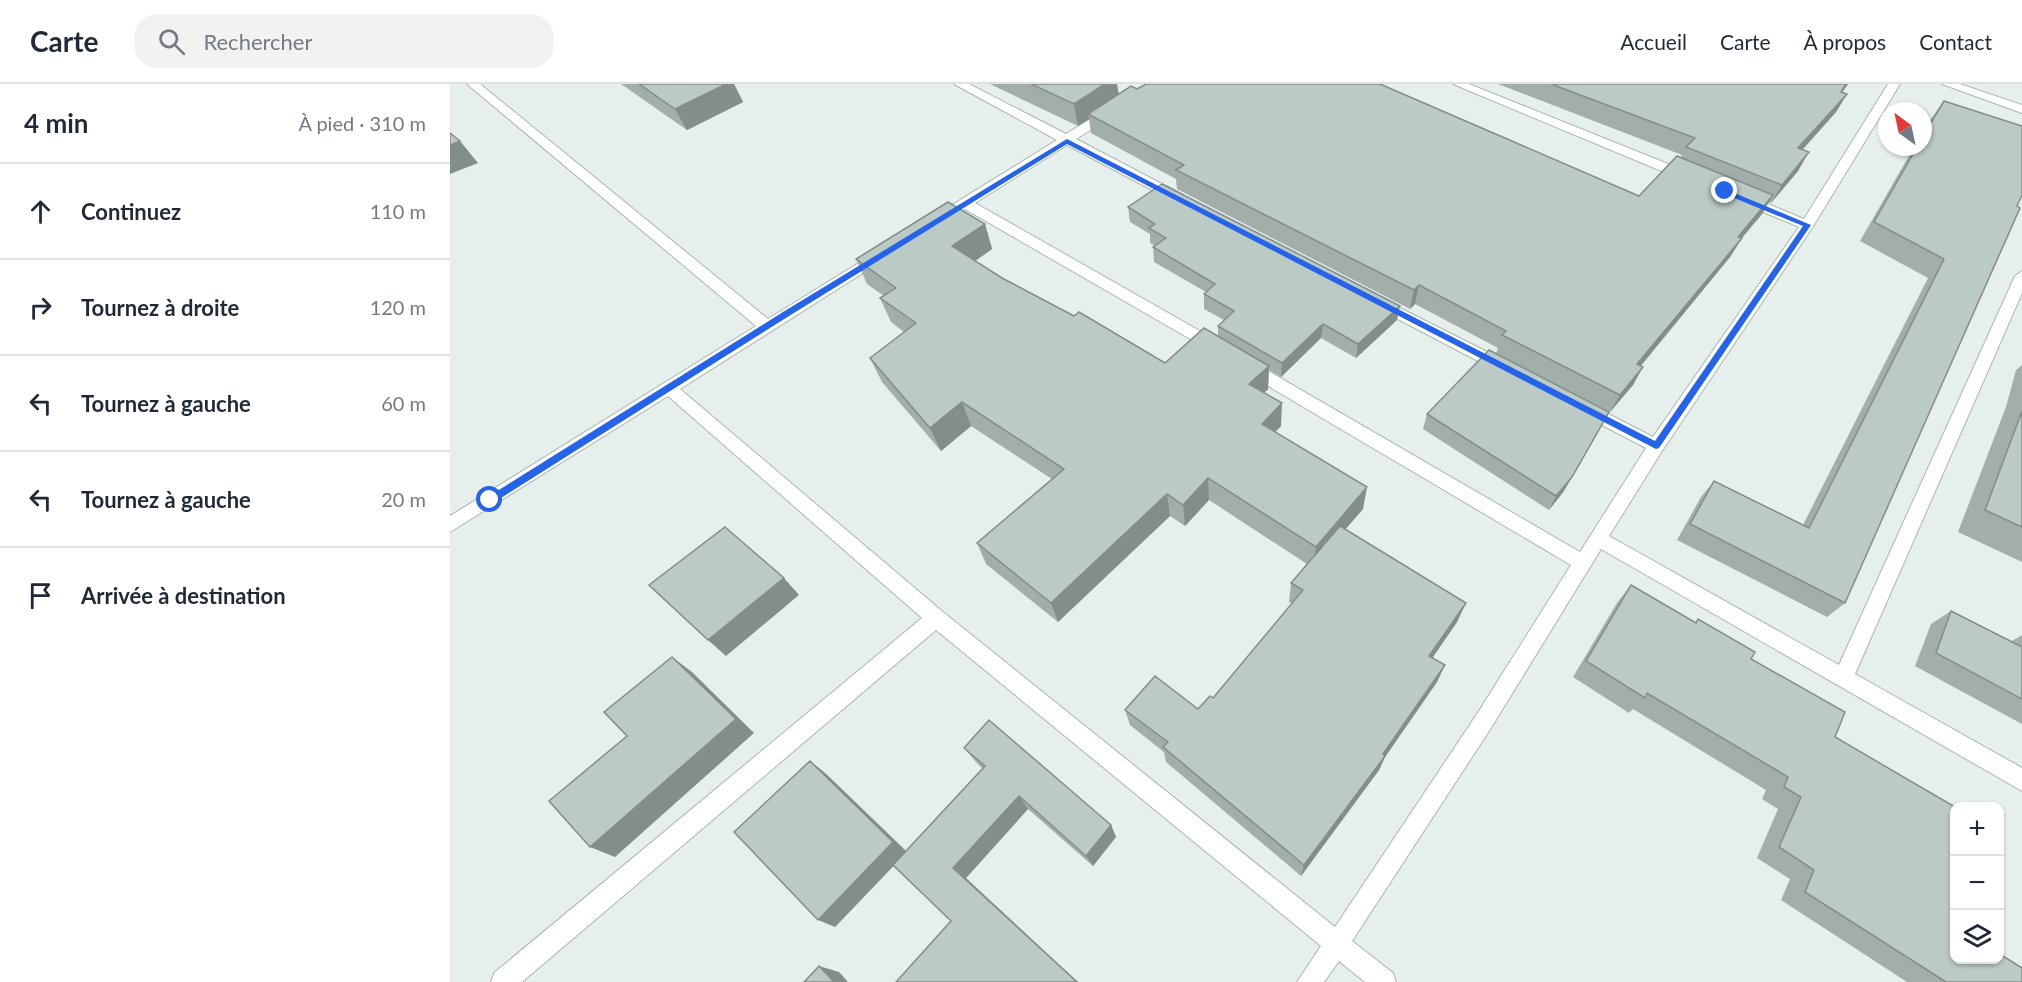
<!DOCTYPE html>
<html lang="fr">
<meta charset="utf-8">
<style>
:root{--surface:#fff;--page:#f2f2f3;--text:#1f2937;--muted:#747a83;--line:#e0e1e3}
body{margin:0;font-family:Lato,sans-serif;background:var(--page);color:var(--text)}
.controls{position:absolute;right:18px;bottom:18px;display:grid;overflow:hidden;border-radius:12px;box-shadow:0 2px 4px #0004}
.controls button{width:54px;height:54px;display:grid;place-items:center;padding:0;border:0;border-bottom:2px solid var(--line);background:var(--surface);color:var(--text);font:30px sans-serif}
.compass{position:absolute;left:1428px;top:18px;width:54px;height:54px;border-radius:50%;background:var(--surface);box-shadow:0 2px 4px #0004;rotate:327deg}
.stop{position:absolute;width:18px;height:18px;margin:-14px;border:4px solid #2563eb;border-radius:50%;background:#fff}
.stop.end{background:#2563eb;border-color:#fff;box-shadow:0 2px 6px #0008}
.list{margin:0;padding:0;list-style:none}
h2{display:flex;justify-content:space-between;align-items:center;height:78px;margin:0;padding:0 24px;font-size:26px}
h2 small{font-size:20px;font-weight:400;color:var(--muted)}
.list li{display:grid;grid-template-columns:39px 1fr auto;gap:18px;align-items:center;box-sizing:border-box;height:96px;padding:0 24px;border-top:2px solid var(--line)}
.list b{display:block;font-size:22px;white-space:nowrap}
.list em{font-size:20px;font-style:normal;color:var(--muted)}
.icon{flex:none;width:33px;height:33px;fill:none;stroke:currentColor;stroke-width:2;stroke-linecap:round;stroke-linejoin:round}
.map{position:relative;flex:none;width:1572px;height:898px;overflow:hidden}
header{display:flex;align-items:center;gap:36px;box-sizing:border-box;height:84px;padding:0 30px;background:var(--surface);border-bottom:2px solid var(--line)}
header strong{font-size:28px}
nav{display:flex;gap:33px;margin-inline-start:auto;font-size:21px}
.search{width:420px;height:54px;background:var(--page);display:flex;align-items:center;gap:15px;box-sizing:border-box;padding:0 21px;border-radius:24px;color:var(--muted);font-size:22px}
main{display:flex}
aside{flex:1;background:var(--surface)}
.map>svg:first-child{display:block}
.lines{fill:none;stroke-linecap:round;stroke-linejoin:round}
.minor-casing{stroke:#a8b8b2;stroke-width:2}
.tertiary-casing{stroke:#a8b8b2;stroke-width:2}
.minor{fill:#fff;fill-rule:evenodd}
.tertiary{fill:#fff;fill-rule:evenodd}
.wall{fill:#a1aea9}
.shaded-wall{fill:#838d89}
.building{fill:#bbcac4;stroke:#838d89;stroke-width:1.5}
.route{fill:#2563eb}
</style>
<header>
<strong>Carte</strong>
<div class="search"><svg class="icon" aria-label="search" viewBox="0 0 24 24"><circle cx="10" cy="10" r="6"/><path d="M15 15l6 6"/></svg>Rechercher</div>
<nav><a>Accueil</a><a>Carte</a><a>À propos</a><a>Contact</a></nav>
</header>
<main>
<aside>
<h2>4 min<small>À pied · 310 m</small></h2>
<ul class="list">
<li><svg class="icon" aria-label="ahead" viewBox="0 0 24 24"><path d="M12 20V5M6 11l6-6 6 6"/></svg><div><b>Continuez</b></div><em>110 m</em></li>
<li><svg class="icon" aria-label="right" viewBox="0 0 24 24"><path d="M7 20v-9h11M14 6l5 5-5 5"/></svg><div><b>Tournez à droite</b></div><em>120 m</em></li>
<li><svg class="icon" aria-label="left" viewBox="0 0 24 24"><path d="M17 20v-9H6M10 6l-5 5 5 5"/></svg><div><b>Tournez à gauche</b></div><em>60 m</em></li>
<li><svg class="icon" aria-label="left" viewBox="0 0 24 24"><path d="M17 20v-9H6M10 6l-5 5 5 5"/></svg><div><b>Tournez à gauche</b></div><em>20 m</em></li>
<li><svg class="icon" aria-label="arrive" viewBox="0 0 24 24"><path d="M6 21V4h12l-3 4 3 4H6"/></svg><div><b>Arrivée à destination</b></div></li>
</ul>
</aside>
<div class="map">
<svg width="1572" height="898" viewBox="0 0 1572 898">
<rect width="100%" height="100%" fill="#e6efeb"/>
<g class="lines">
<defs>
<g id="minor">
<polygon points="17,0 30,0 318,235 425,169 435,169 437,172 435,175 230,305 493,528 885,843 1027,630 1121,481 791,286 789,282 791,278 803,278 1130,468 1196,364 1127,328 1125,324 1127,320 1133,318 1139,320 1203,353 1349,143 1289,118 1287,115 1289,112 1299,112 1354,135 1438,0 1450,0 1362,144 1212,367 1159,452 1389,581 1565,192 1572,187 1572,209 1405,590 1572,684 1572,707 1151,465 1041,644 902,857 943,889 946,898 915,898 889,877 874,898 847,898 871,862 486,546 72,898 41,898 44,889 472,534 218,312 0,448 0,432 306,242"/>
<polygon points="504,0 519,0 616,50 655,26 663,26 665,29 663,32 626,55 733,111 735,114 733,117 723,117 617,61 525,119 771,259 774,263 771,267 761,267 515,125 491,140 481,140 479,137 481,134 607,56"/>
<polygon points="1003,0 1019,0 1243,90 1245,93 1243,96 1233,96"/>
<polygon points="928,213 1061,280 1063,284 1061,288 1049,288 923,222 921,218"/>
</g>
<polygon id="tertiary" points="1492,0 1510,0 1572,21 1572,29"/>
</defs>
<!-- minor casing -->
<use href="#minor" class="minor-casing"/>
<!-- tertiary casing -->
<use href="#tertiary" class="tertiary-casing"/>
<!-- minor -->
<use href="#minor" class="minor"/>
<!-- tertiary -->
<use href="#tertiary" class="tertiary"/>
</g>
<!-- wall -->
<g class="wall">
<polygon points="171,0 284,0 293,18 237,46"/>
<polygon points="540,0 667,0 669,10 687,5 1189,112 1231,74 1232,71 1048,0 1398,0 1392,8 1397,10 1386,28 1352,66 1348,87 1321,119 1319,118 1312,130 1292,154 1280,173 1191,282 1183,301 1160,328 1046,269 1048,264 965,220 960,225 727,105 726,95 641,49 639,35 628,42"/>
<polygon points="1494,17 1567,122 1395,519 1377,533 1227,456 1251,413 1264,397 1353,441 1478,194 1410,157 1464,63 1473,63 1473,48 1480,36"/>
<polygon points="678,123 947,236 906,274 871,254 831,293 819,286 818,305 814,309 831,342 825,348 913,425 895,445 1007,538 982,574 987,598 935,673 929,686 851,792 716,678 714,668 680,641 675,626 748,625 763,614 842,519 839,518 841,499 857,480 759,416 735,442 720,432 608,538 536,480 527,459 602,395 521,342 491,367 432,298 420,274 454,248 441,238 430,214 434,212 417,200 406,175 535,140 542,165 525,177 552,194 715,279 768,252 768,242 774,236 754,225 754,210 756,208 704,178 703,163 706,162 700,159 700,150 680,138"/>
<polygon points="1572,281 1572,478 1508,448 1556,323 1566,286"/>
<polygon points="977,330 1114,407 1099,426 973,345"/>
<polygon points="1181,501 1245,538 1248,535 1301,575 1385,653 1502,840 1572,898 1457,898 1331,816 1340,795 1307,774 1328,725 1312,715 1316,706 1183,625 1179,629 1123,593 1167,519"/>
<polygon points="1501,527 1562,557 1572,551 1572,640 1465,582 1481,540"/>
<polygon points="514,664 661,741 666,753 643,782 578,725 516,794 501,837 443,782 385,843 360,677 375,689 456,767 533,685 526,678"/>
</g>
<!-- shaded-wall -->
<g class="shaded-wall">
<polygon points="276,0 284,0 293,18 237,46 225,25"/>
<polygon points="655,0 667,0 669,14 638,30 639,35 628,42 624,20"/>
<polygon points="1396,0 1398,0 1380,26 1391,8"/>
<polygon points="1397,10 1386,28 1337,83 1348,64"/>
<polygon points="10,57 28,79 0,90 0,61"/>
<polygon points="1359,68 1348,87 1321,119 1332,101"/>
<polygon points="1323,111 1312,130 1277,171 1288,153"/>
<polygon points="535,140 542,165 511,187 502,162"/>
<polygon points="1292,154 1280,173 1177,298 1187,280"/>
<polygon points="969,201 965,220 960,225 964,206"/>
<polygon points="950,222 947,236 906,274 908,260"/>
<polygon points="873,240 871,254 831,293 832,279"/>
<polygon points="819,282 818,305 799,324 799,300"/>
<polygon points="1193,283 1183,301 1160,328 1170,311"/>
<polygon points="512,318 521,342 491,367 480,344"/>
<polygon points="832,319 831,342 811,363 812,340"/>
<polygon points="1151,343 1114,407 1099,426 1106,412"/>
<polygon points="758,394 759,416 735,442 733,421"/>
<polygon points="917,403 913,425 863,483 866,463"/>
<polygon points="717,410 720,432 608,538 601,519"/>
<polygon points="334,494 349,511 276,572 258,556"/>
<polygon points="1016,519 1007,538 972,589 979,572"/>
<polygon points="222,573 242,588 304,649 165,773 140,763"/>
<polygon points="995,581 987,598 935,673 929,686 851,792 854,781"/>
<polygon points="360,677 375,689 457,768 385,843 368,836"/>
<polygon points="569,712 578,725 516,794 628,898 627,898 503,784"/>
<polygon points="661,741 666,753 643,782 636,772"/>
<polygon points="369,882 389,888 398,898 384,898"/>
</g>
<!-- building -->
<g class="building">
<polygon points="189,0 276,0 225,25"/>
<polygon points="581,0 655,0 624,20"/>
<polygon points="696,0 930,0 1189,112 1227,72 1323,111 1288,153 1292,154 1187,280 1193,283 1170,311 1052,251 1056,247 969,201 964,206 726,86 734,81 638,30 681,2 687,5"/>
<polygon points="1101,0 1396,0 1391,8 1397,10 1348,64 1359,68 1332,101 1236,63 1245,54"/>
<polygon points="1494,17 1572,42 1572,111 1567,122 1570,124 1395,519 1240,440 1264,397 1359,444 1494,175 1424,138 1467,63 1473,63 1473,52"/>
<polygon points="0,49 10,57 0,61"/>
<polygon points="712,100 950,222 908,260 873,240 832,279 768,242 784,227 754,210 765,200 703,163 716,154 699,144 705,140 678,123"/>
<polygon points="498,118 535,140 502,162 552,194 624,232 629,228 715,279 754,244 819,282 799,300 832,319 812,340 917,403 866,463 758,394 733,421 717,410 601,519 527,459 614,385 512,318 480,344 420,274 466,239 430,214 446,204 406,175"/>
<polygon points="1039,266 1159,328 1122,393 1106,412 977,330"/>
<polygon points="1572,327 1572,443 1535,426"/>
<polygon points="890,442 1016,519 979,572 995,581 933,670 935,672 854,781 713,663 718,658 675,626 705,592 748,625 760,612 763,614 853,506 841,499"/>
<polygon points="275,443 334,494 258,556 199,501"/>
<polygon points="1181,501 1246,539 1248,535 1305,568 1301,575 1395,628 1385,653 1505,723 1504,830 1502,840 1504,842 1504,876 1550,876 1550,870 1572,884 1572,898 1496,898 1355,808 1364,786 1329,763 1351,713 1334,703 1338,693 1197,609 1195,614 1136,577"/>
<polygon points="1501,527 1572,563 1572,615 1486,569"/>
<polygon points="222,573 286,635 140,763 99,717 177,652 154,628"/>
<polygon points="539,636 661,741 636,772 569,712 503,784 627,898 446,898 501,837 443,781 535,682 514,664"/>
<polygon points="360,677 443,758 368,836 284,748"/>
<polygon points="369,882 384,898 354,898"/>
</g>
<!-- route -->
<polygon class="route" points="617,55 1205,357 1353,142 1272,109 1272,106 1277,106 1361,141 1209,364 1206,365 617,60 339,232 43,419 36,419 36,414 333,228"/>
</svg>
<div class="controls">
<button>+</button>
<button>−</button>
<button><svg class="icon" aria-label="layers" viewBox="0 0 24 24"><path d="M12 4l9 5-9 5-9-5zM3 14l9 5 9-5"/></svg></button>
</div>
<svg class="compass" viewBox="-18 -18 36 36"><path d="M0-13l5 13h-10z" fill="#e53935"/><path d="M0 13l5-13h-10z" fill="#747a83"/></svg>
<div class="stop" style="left:40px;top:416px"></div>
<div class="stop end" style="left:1275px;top:107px"></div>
</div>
</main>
